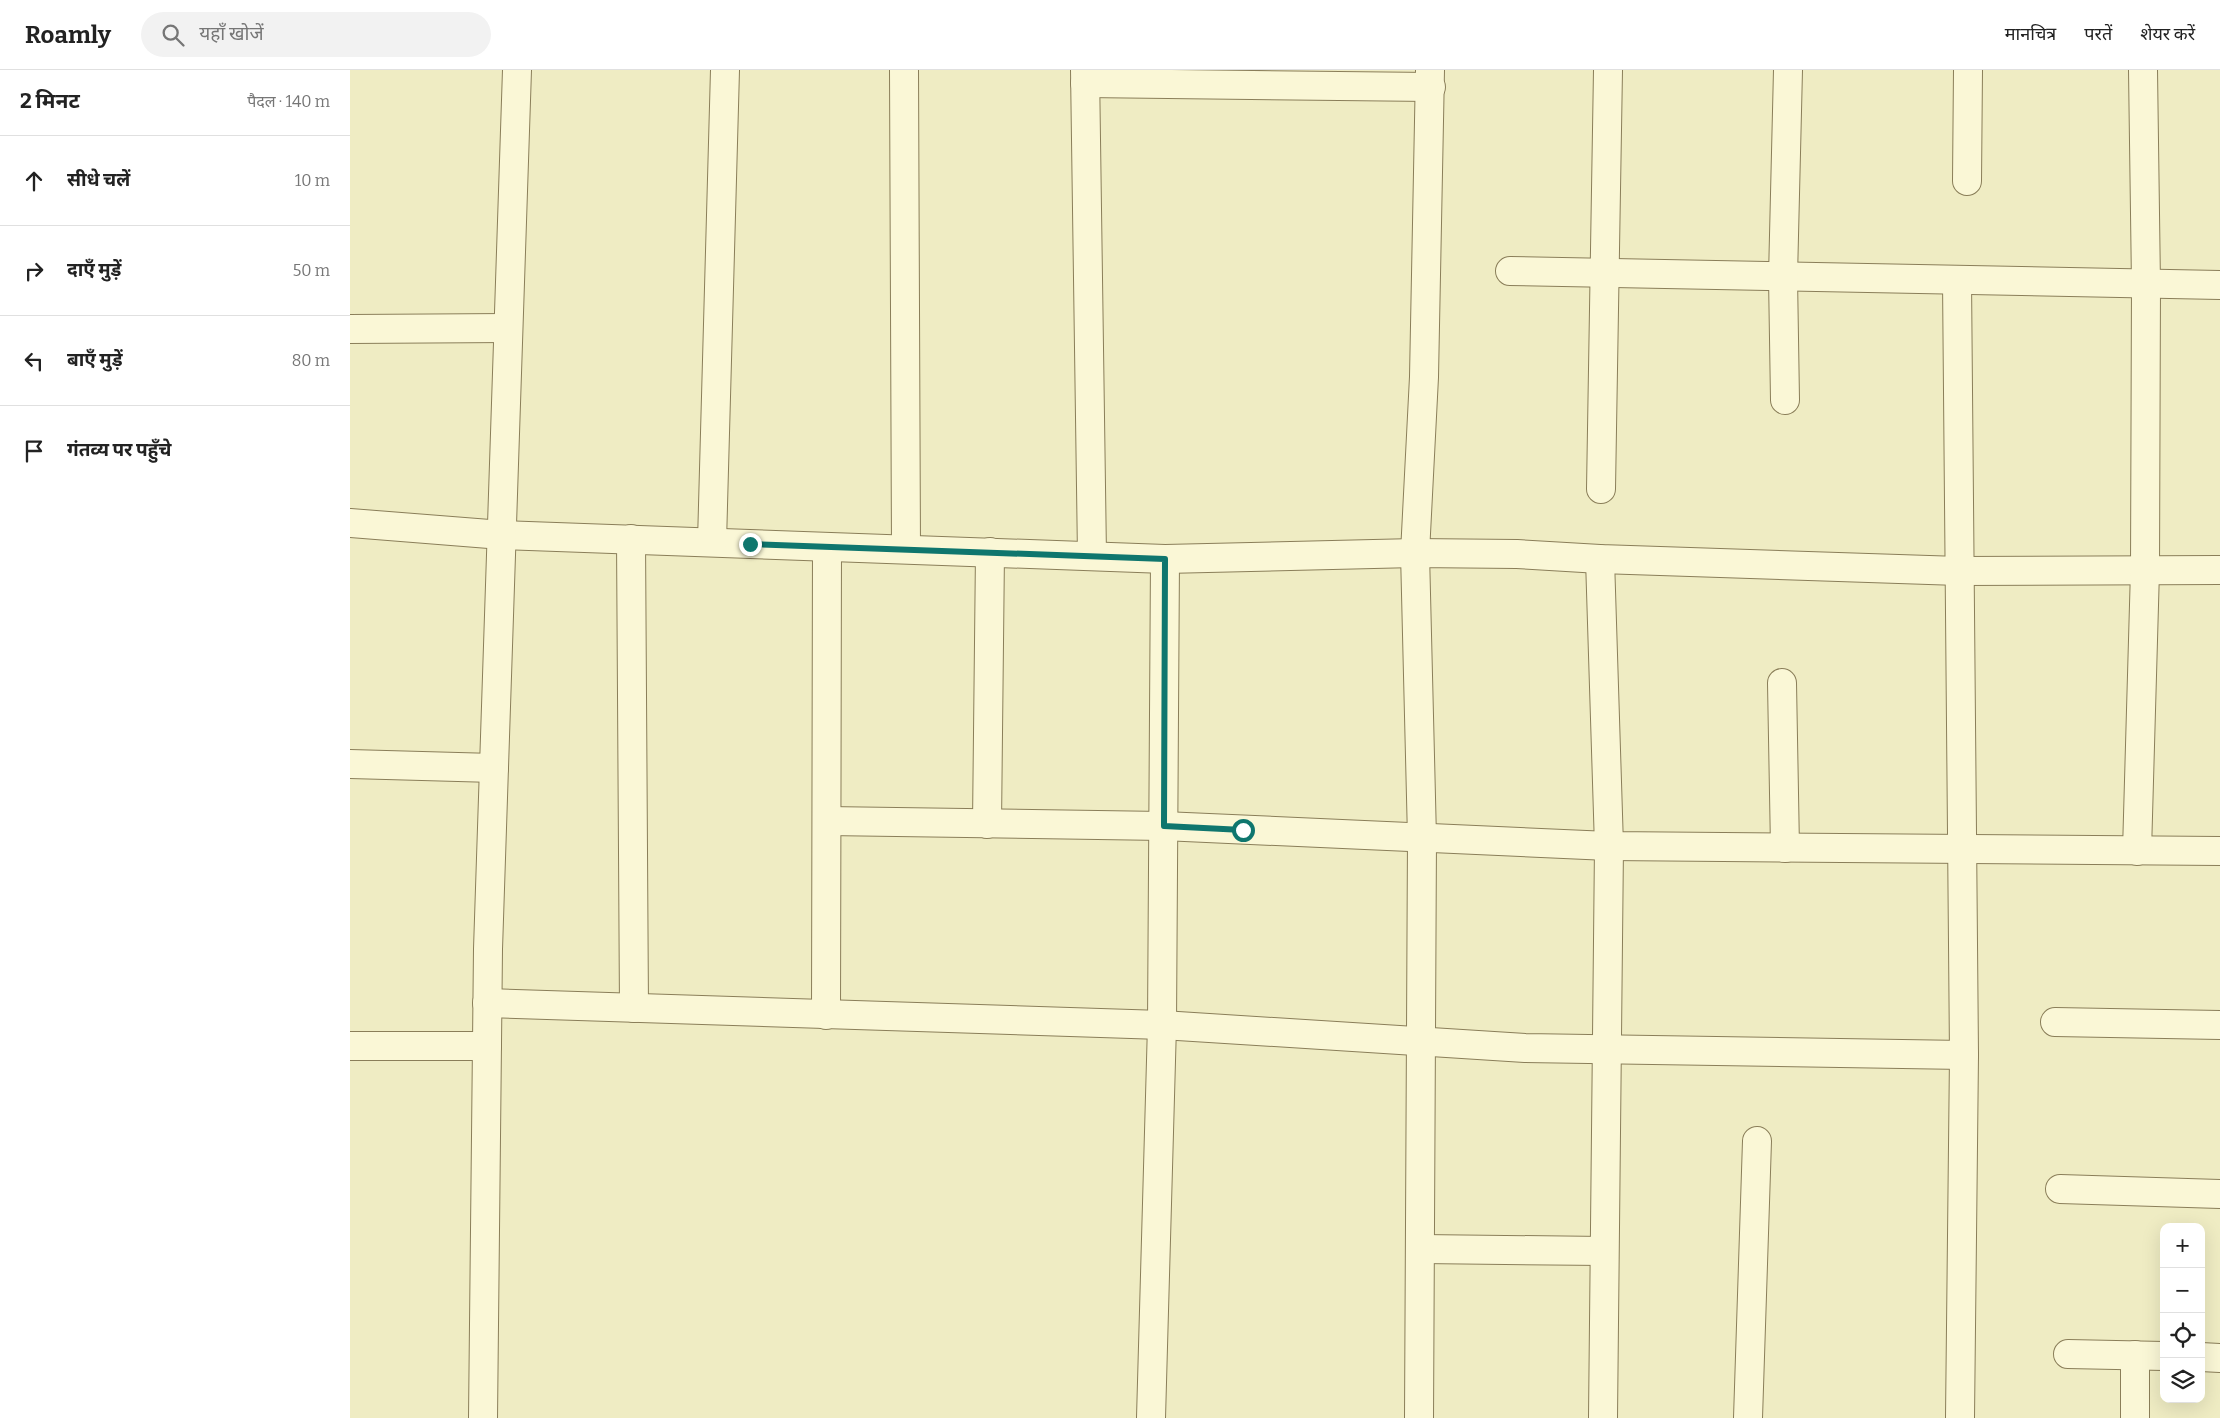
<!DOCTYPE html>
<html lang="hi">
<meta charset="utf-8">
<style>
:root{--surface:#fff;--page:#f2f2f2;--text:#222;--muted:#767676;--line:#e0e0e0}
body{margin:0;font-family:Bitter,"Noto Sans Devanagari",serif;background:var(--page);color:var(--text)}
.controls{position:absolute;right:15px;bottom:15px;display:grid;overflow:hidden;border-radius:10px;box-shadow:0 5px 20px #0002}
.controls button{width:45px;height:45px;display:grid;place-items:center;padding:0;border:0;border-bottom:1px solid var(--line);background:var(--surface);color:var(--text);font:25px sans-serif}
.stop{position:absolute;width:15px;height:15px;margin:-11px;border:4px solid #0f766e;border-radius:50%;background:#fff}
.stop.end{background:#0f766e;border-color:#fff;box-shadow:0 1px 5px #0008}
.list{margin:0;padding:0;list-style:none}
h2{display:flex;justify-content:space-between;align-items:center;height:65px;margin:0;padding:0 20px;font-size:21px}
h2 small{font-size:16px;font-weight:400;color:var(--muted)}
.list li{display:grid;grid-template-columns:32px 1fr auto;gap:15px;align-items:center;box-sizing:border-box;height:90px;padding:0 20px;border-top:1px solid var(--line)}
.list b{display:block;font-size:19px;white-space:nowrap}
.list em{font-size:16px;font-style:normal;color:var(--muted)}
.icon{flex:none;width:28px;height:28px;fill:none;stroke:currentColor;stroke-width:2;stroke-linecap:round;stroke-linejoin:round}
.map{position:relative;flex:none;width:1870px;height:1348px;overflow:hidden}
header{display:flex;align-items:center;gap:30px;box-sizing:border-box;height:70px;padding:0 25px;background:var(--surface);border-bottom:1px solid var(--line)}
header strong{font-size:24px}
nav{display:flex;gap:28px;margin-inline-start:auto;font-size:18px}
.search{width:350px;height:45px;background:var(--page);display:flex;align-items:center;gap:12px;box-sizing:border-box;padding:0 18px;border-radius:28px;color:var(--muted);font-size:19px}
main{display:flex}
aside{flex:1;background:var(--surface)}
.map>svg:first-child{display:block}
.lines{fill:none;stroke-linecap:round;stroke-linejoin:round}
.minor-casing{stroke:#8a7e59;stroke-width:30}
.minor{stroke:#faf7d6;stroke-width:28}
.route{stroke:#0f766e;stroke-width:6}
</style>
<header>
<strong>Roamly</strong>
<div class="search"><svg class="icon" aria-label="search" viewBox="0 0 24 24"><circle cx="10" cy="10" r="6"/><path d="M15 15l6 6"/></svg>यहाँ खोजें</div>
<nav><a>मानचित्र</a><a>परतें</a><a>शेयर करें</a></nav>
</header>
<main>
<aside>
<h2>2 मिनट<small>पैदल · 140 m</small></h2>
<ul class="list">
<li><svg class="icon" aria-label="ahead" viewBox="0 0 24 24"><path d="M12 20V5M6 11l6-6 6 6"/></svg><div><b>सीधे चलें</b></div><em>10 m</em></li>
<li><svg class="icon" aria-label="right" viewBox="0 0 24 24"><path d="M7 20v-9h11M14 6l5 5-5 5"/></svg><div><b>दाएँ मुड़ें</b></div><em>50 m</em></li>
<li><svg class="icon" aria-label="left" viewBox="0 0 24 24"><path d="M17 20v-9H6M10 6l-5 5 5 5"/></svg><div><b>बाएँ मुड़ें</b></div><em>80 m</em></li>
<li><svg class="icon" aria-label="arrive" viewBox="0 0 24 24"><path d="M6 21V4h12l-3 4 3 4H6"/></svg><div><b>गंतव्य पर पहुँचे</b></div></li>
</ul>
</aside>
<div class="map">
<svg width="1870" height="1348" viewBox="0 0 1870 1348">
<rect width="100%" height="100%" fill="#efecc3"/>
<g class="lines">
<defs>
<g id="minor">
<polyline points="554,0 556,479"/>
<polyline points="735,0 742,486"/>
<polyline points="735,13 1081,17"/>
<polyline points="1617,111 1618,0"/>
<polyline points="1160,201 1870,215"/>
<polyline points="1607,210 1614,985 1610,1348"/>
<polyline points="0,259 158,258"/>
<polyline points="1435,330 1433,207 1438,0"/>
<polyline points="1251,419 1258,0"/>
<polyline points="0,453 152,465 815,489 1065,483 1167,484 1250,489 1609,501 1870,500"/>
<polyline points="281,469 284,938"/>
<polyline points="362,472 375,0"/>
<polyline points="1250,489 1259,776 1253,1348"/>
<polyline points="1432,613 1435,778"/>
<polyline points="0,694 144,698"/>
<polyline points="477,751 813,756 1259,776 1870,781"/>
<polyline points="637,754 640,482"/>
<polyline points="1787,781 1795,500 1796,215 1793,0"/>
<polyline points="137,933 812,955 1175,978 1614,985"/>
<polyline points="476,945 477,477"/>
<polyline points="1705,952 1870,955"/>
<polyline points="0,976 137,976"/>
<polyline points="1710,1119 1870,1124"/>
<polyline points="1071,1179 1254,1181"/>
<polyline points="1718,1284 1814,1286"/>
<polyline points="1785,1285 1785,1348"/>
<polyline points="1851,1287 1870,1288"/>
<polyline points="133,1348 138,879 167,0"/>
<polyline points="801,1348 812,955 815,489"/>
<polyline points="1069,1348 1072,768 1065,483 1074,307 1080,0"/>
<polyline points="1398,1348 1407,1071"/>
</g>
</defs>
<!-- minor casing -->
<use href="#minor" class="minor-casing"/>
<!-- minor -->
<use href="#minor" class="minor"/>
</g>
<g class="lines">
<!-- route -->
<polyline class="route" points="400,474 815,489 814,756 893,760"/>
</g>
</svg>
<div class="controls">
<button>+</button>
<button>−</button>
<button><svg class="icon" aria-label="locate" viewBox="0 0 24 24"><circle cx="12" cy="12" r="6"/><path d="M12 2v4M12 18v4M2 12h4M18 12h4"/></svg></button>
<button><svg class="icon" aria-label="layers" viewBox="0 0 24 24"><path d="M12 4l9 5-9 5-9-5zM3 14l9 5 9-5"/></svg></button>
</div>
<div class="stop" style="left:893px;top:760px"></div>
<div class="stop end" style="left:400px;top:474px"></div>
</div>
</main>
